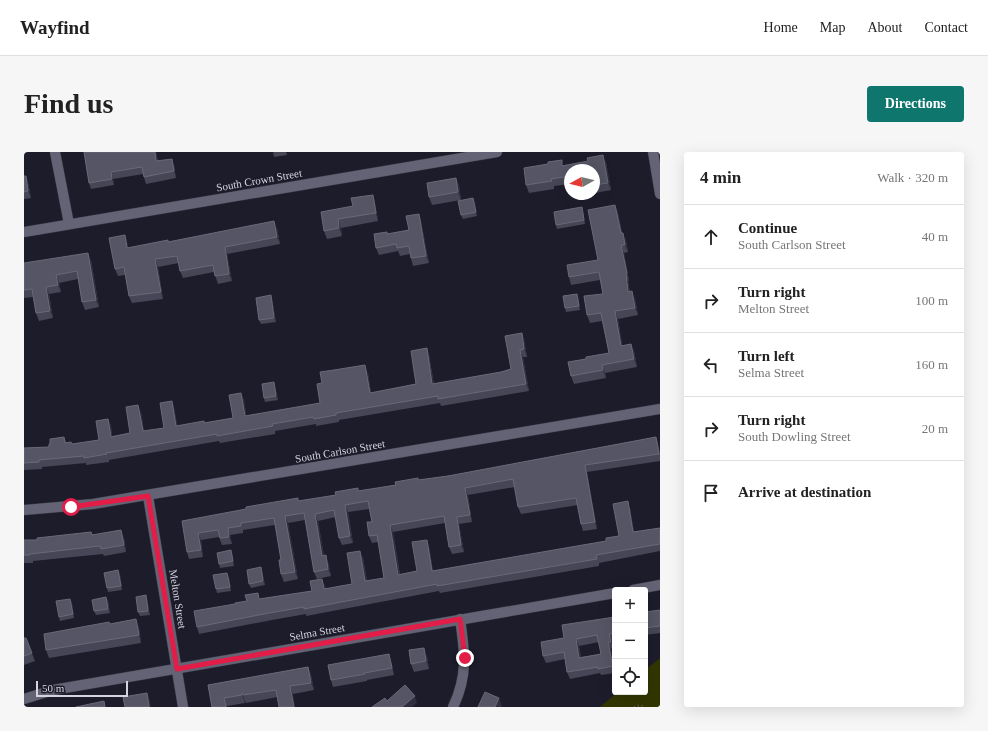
<!DOCTYPE html>
<meta charset="utf-8">
<style>
:root{--surface:#fff;--page:#f6f6f6;--text:#222;--muted:#767676;--line:#e0e0e0;--accent:#0f766e}
body{margin:0;font-family:"Times New Roman",serif;background:var(--page);color:var(--text)}
.controls{position:absolute;right:12px;bottom:12px;display:grid;overflow:hidden;border-radius:4px;box-shadow:0 4px 16px #0002}
.controls button{width:36px;height:36px;display:grid;place-items:center;padding:0;border:0;border-bottom:1px solid var(--line);background:var(--surface);color:var(--text);font:20px sans-serif}
.compass{position:absolute;left:540px;top:12px;width:36px;height:36px;border-radius:50%;background:var(--surface);box-shadow:0 4px 16px #0002;rotate:262deg}
.scale{position:absolute;left:12px;bottom:10px;width:92px;box-sizing:border-box;padding-left:4px;border:2px solid #d4d4de;border-top:0;font-size:11px;line-height:14px;white-space:nowrap;color:#d4d4de;-webkit-text-stroke:3px #1d1c2b;paint-order:stroke}
.stop{position:absolute;width:12px;height:12px;margin:-9px;border:3px solid #e11d48;border-radius:50%;background:#fff}
.stop.end{background:#e11d48;border-color:#fff;box-shadow:0 1px 4px #0008}
.list{margin:0;padding:0;list-style:none}
h2{display:flex;justify-content:space-between;align-items:center;height:52px;margin:0;padding:0 16px;font-size:17px}
h2 small{font-size:13px;font-weight:400;color:var(--muted)}
.list li{display:grid;grid-template-columns:26px 1fr auto;gap:12px;align-items:center;box-sizing:border-box;height:64px;padding:0 16px;border-top:1px solid var(--line)}
.list b{display:block;font-size:15px;white-space:nowrap}
.list p{margin:0;font-size:13px;white-space:nowrap;color:var(--muted)}
.list em{font-size:13px;font-style:normal;color:var(--muted)}
.icon{flex:none;width:22px;height:22px;fill:none;stroke:currentColor;stroke-width:2;stroke-linecap:round;stroke-linejoin:round}
.map{position:relative;flex:none;width:636px;height:555px;overflow:hidden;border-radius:4px}
header{display:flex;align-items:center;gap:24px;box-sizing:border-box;height:56px;padding:0 20px;background:var(--surface);border-bottom:1px solid var(--line)}
header strong{font-size:19px}
nav{display:flex;gap:22px;margin-inline-start:auto;font-size:14px}
.intro{display:flex;align-items:center;justify-content:space-between;box-sizing:border-box;height:96px;padding:0 24px}
h1{margin:0;font-size:28px}
.button{padding:10px 18px;border-radius:4px;background:var(--accent);color:#fff;font-size:14px;font-weight:700}
main{display:flex;gap:24px;padding:0 24px}
aside{flex:1;background:var(--surface);border-radius:4px;box-shadow:0 4px 16px #0002}
.map>svg:first-child{display:block}
.green{fill:#313600}
.lines{fill:none;stroke-linecap:round;stroke-linejoin:round}
.minor-casing{stroke:#383844;stroke-width:11}
.tertiary-casing{stroke:#383844;stroke-width:11}
.path{stroke:#5f5f6c;stroke-width:2;stroke-dasharray:1 3;stroke-linecap:butt}
.minor{stroke:#636375;stroke-width:10}
.tertiary{stroke:#636375;stroke-width:10}
.wall{fill:#464656;fill-rule:evenodd}
.shaded-wall{fill:#2f2f3f}
.building{fill:#555565;stroke:#696978;fill-rule:evenodd}
.route{stroke:#e11d48;stroke-width:5}
.labels{text-anchor:middle;dominant-baseline:central;stroke-width:4;stroke-linejoin:round;paint-order:stroke}
.street-label{font-size:11px;fill:#d4d4de;stroke:#1d1c2b}
</style>
<header>
<strong>Wayfind</strong>
<nav><a>Home</a><a>Map</a><a>About</a><a>Contact</a></nav>
</header>
<div class="intro"><h1>Find us</h1><a class="button">Directions</a></div>
<main>
<div class="map">
<svg width="636" height="555" viewBox="0 0 636 555">
<rect width="100%" height="100%" fill="#1d1c2b"/>
<!-- green -->
<polygon class="green" points="636,506 636,555 576,555 594,540 621,540 621,518"/>
<g class="lines">
<defs>
<g id="minor">
<polyline points="31,0 45,72"/>
<polyline points="0,80 473,0"/>
<polyline points="124,344 159,555"/>
<polyline points="0,358 69,352 636,257"/>
<polyline points="609,438 636,433"/>
<polyline points="0,547 29,538 591,441"/>
<path d="M429,555C444,524 441,500 436,467"/>
</g>
<polyline id="tertiary" points="629,0 636,42"/>
</defs>
<!-- minor casing -->
<use href="#minor" class="minor-casing"/>
<!-- tertiary casing -->
<use href="#tertiary" class="tertiary-casing"/>
<!-- path -->
<polyline class="path" points="610,555 616,553 621,555"/>
<!-- minor -->
<use href="#minor" class="minor"/>
<!-- tertiary -->
<use href="#tertiary" class="tertiary"/>
</g>
<!-- wall -->
<g class="wall">
<polygon points="60,0 132,0 134,9 150,13 152,26 122,32 119,22 89,27 90,33 67,37 65,31"/>
<polygon points="249,0 262,0 263,3 250,5"/>
<polygon points="582,10 587,38 571,41 570,39 570,18 546,18 546,32 530,34 530,37 505,41 502,33 540,13"/>
<polygon points="0,24 2,24 4,30 7,46 0,47"/>
<polygon points="432,26 435,34 437,48 408,53 405,45"/>
<polygon points="349,43 351,51 354,69 317,76 318,84 303,87 300,79 329,54"/>
<polygon points="449,46 453,64 439,67 437,63"/>
<polygon points="591,53 594,61 598,81 602,88 604,100 600,101 605,129 604,129 606,140 611,147 614,163 594,167 598,194 607,192 610,199 613,215 581,221 582,226 550,232 547,224 562,207 585,201 578,169 566,171 563,163 579,142 576,128 547,133 545,125 574,108"/>
<polygon points="559,59 561,72 533,77 532,73"/>
<polygon points="395,62 397,69 405,111 389,114 386,102 376,104 374,99 355,103 352,96 363,80 364,82 385,78"/>
<polygon points="253,76 256,92 203,102 208,129 194,132 190,120 159,126 156,119 155,111 134,115 139,147 108,151 105,144 101,123 94,124 91,117 101,83 103,90 104,96 145,90"/>
<polygon points="67,108 75,155 61,158 58,150 54,127 35,131 37,140 25,142 29,166 15,169 12,161 9,145 0,146 0,111"/>
<polygon points="247,143 248,147 252,170 237,172 235,168"/>
<polygon points="554,146 556,158 542,160 541,156"/>
<polygon points="498,181 500,188 503,205 499,205 505,239 417,254 416,251 315,268 315,270 292,274 292,272 251,279 251,282 196,291 195,289 85,308 85,310 62,313 62,311 18,315 18,317 0,318 0,296 25,295 26,292 40,285 42,290 48,292 75,288 84,267 87,274 88,284 106,281 117,260 120,279 140,276 148,249 150,256 153,274 180,271 209,266 217,241 220,248 222,264 296,251 298,231 344,221 347,241 392,232 405,203 410,232 477,220 487,217"/>
<polygon points="251,234 254,248 241,250 240,246"/>
<polygon points="632,285 634,292 636,302 636,309 563,320 573,377 559,379 557,372 554,353 497,362 494,355 491,335 444,343 448,370 435,372 440,400 428,402 425,395 421,371 369,380 376,422 393,419 405,395 409,419 582,389 595,384 606,356 610,380 636,376 636,399 575,411 575,414 416,441 415,439 282,464 282,462 248,468 175,482 173,475 211,452 236,447 288,439 298,427 302,437 328,432 339,406 343,429 360,426 354,390 348,391 345,384 348,370 345,357 324,360 329,391 318,393 315,386 312,365 294,369 300,404 304,410 307,424 293,427 290,420 281,368 264,371 274,427 260,430 257,422 257,408 251,373 219,378 219,381 206,383 208,392 198,393 195,385 177,388 179,405 165,407 163,400 158,369 372,333 394,326 395,328 424,324"/>
<polygon points="67,380 69,383 100,386 102,400 80,404 79,402 9,409 9,411 0,411 0,388 13,388"/>
<polygon points="208,402 210,414 196,416 195,412"/>
<polygon points="94,418 96,422 98,438 84,440 83,436"/>
<polygon points="238,419 241,433 227,436 225,432"/>
<polygon points="205,425 207,439 193,441 192,437"/>
<polygon points="122,443 123,447 126,463 116,464 114,460"/>
<polygon points="82,445 84,449 86,461 72,463 70,459"/>
<polygon points="46,447 48,451 50,466 36,469 35,465"/>
<polygon points="636,458 636,481 621,483 621,460"/>
<path d="M591,465V488L588,489L589,496L587,497L591,521L577,523L576,521L546,527L543,520L541,507L522,511L519,504L540,486ZM575,490L577,502L557,505L555,494Z"/>
<polygon points="86,472 115,475 117,491 25,506 22,498"/>
<polygon points="0,486 2,486 11,509 0,513"/>
<polygon points="403,504 405,517 390,520 387,512"/>
<polygon points="367,509 370,523 343,528 343,529 309,535 307,528"/>
<polygon points="284,515 287,523 290,538 222,551 221,549 221,551 203,554 203,555 188,555 184,533"/>
</g>
<!-- shaded-wall -->
<g class="shaded-wall">
<polygon points="131,0 132,0 135,16 132,9"/>
<polygon points="579,3 582,10 587,38 584,31"/>
<polygon points="148,7 150,13 152,26 150,19"/>
<polygon points="87,20 89,27 90,33 88,27"/>
<polygon points="2,24 4,30 7,46 4,39"/>
<polygon points="432,26 435,34 437,48 434,40"/>
<polygon points="349,43 351,51 354,69 352,61"/>
<polygon points="449,46 451,50 453,64 452,60"/>
<polygon points="591,53 594,61 599,89 597,81"/>
<polygon points="395,62 397,69 405,111 402,104"/>
<polygon points="314,67 317,76 318,84 315,76"/>
<polygon points="250,69 253,76 256,92 253,85"/>
<polygon points="599,81 602,88 604,100 601,93"/>
<polygon points="101,83 103,90 106,103 103,96"/>
<polygon points="597,93 600,101 605,129 603,121"/>
<polygon points="201,95 203,102 208,129 205,122"/>
<polygon points="64,101 67,108 75,155 72,148"/>
<polygon points="131,107 134,115 139,147 137,140"/>
<polygon points="602,122 604,129 607,148 604,140"/>
<polygon points="32,123 35,131 37,140 34,133"/>
<polygon points="22,135 25,142 29,166 26,159"/>
<polygon points="608,139 611,147 614,163 611,156"/>
<polygon points="247,143 248,147 252,170 250,166"/>
<polygon points="591,159 594,167 600,201 597,194"/>
<polygon points="498,181 500,188 503,205 500,197"/>
<polygon points="607,192 610,199 613,215 610,207"/>
<polygon points="403,196 405,203 411,239 408,232"/>
<polygon points="496,198 499,205 505,239 502,232"/>
<polygon points="341,213 344,221 348,248 346,241"/>
<polygon points="578,213 581,221 582,226 579,218"/>
<polygon points="250,230 251,234 254,248 252,244"/>
<polygon points="217,241 220,248 223,271 221,264"/>
<polygon points="148,249 150,256 155,281 152,274"/>
<polygon points="114,253 117,260 121,287 119,279"/>
<polygon points="84,267 87,274 89,292 87,285"/>
<polygon points="561,313 563,320 573,377 571,370"/>
<polygon points="441,336 444,343 448,370 446,363"/>
<polygon points="604,349 606,356 611,387 609,380"/>
<polygon points="321,353 324,360 329,391 326,384"/>
<polygon points="291,362 294,369 301,411 298,404"/>
<polygon points="261,364 264,371 274,427 271,420"/>
<polygon points="433,365 435,372 440,400 437,393"/>
<polygon points="366,373 369,380 377,430 374,423"/>
<polygon points="204,376 206,383 208,392 205,385"/>
<polygon points="97,378 100,386 102,400 100,393"/>
<polygon points="174,381 177,388 179,405 177,398"/>
<polygon points="403,388 405,395 410,426 408,419"/>
<polygon points="336,399 339,406 344,436 341,429"/>
<polygon points="302,403 304,410 307,424 304,417"/>
<polygon points="237,415 238,419 241,433 239,429"/>
<polygon points="94,418 96,422 98,438 97,434"/>
<polygon points="203,421 205,425 207,439 206,435"/>
<polygon points="298,427 301,434 303,444 300,437"/>
<polygon points="122,443 123,447 126,463 124,459"/>
<polygon points="82,445 84,449 86,461 84,457"/>
<polygon points="46,447 48,451 50,466 49,462"/>
<polygon points="112,467 115,475 117,491 115,483"/>
<polygon points="585,482 588,489 589,496 587,490"/>
<polygon points="552,487 555,494 558,513 555,506"/>
<polygon points="584,490 587,497 591,521 589,514"/>
<polygon points="400,496 403,504 405,517 402,509"/>
<polygon points="284,515 287,523 290,538 287,531"/>
<polygon points="266,534 269,542 271,555 270,555"/>
<polygon points="123,541 126,549 127,555 125,555"/>
<polygon points="218,541 221,549 221,551 218,543"/>
<polygon points="391,544 393,551 388,555 378,555"/>
<polygon points="475,546 478,554 477,555 471,555"/>
</g>
<!-- building -->
<g class="building">
<polygon points="60,0 131,0 132,9 148,7 150,19 120,25 118,15 87,20 88,27 65,31"/>
<polygon points="579,3 584,31 570,33 570,18 546,18 546,24 527,27 528,29 502,33 500,16 524,12 524,10 538,8 538,14 564,9 563,6"/>
<polygon points="0,24 2,24 4,39 0,40"/>
<polygon points="432,26 434,40 405,45 403,31"/>
<polygon points="349,43 352,61 314,67 315,76 300,79 297,60 329,54 327,46"/>
<polygon points="449,46 452,60 437,63 434,49"/>
<polygon points="591,53 597,81 599,81 601,93 597,93 603,121 602,122 604,140 608,139 611,156 591,159 597,194 607,192 610,207 578,213 579,218 547,224 544,210 562,207 562,205 585,201 577,161 563,163 560,144 579,142 575,120 545,125 543,113 574,108 564,58"/>
<polygon points="558,55 560,68 532,73 530,60"/>
<polygon points="395,62 402,104 387,106 385,94 373,96 372,92 352,96 350,82 363,80 363,82 385,78 382,64"/>
<polygon points="250,69 253,85 201,95 205,122 191,124 189,113 156,119 153,104 131,107 137,140 105,144 100,115 91,117 85,86 101,83 103,96 144,88 144,90"/>
<polygon points="64,101 72,148 58,150 53,119 32,123 34,133 22,135 26,159 12,161 8,137 0,138 0,111"/>
<polygon points="553,142 555,154 541,156 539,144"/>
<polygon points="247,143 250,166 235,168 232,146"/>
<polygon points="498,181 500,197 496,198 502,232 414,247 414,244 312,261 312,263 290,267 289,265 248,272 249,274 193,284 193,282 82,301 83,302 60,306 60,304 15,308 15,310 0,311 0,296 25,295 25,292 26,292 26,287 40,285 41,291 47,290 48,292 75,288 72,269 84,267 87,285 106,281 102,255 114,253 119,279 140,276 136,251 148,249 152,274 180,269 180,271 209,266 205,243 217,241 221,264 296,251 293,232 298,231 296,220 310,218 341,213 346,241 392,232 387,199 403,196 408,232 477,220 487,217 481,184"/>
<polygon points="250,230 252,244 240,246 238,232"/>
<polygon points="632,285 635,302 561,313 571,370 557,372 552,346 494,355 489,327 441,336 446,363 433,365 437,393 425,395 420,364 366,373 374,423 393,419 388,390 403,388 408,419 582,389 582,386 595,384 589,352 604,349 609,380 636,376 636,392 572,403 573,407 413,434 413,432 280,457 280,455 245,461 173,475 170,459 211,452 211,451 223,449 221,443 234,441 235,447 288,439 286,429 298,427 300,437 328,432 323,401 336,399 341,429 360,426 353,383 345,384 343,370 348,370 344,349 321,353 326,384 315,386 310,358 291,362 298,404 302,403 304,417 290,420 280,361 261,364 271,420 257,422 255,408 257,408 250,366 217,371 217,374 204,376 205,385 196,386 194,378 174,381 177,398 163,400 158,369 222,357 222,355 245,351 274,346 274,349 312,343 311,340 334,336 334,339 372,333 371,330 394,326 394,328 424,324"/>
<polygon points="97,378 100,393 77,397 76,394 6,402 6,403 0,403 0,388 13,388 13,386 67,380 68,383"/>
<polygon points="207,398 209,409 195,412 193,401"/>
<polygon points="237,415 239,429 225,432 223,418"/>
<polygon points="94,418 97,434 83,436 80,421"/>
<polygon points="203,421 206,435 192,437 189,423"/>
<polygon points="122,443 124,459 114,460 112,445"/>
<polygon points="82,445 84,457 70,459 68,448"/>
<polygon points="46,447 49,462 35,465 32,449"/>
<polygon points="636,458 636,474 621,476 621,460"/>
<path d="M591,465V481L585,482L587,490H584L589,514L574,517V515L543,520L540,500L519,504L517,490L540,486L538,473ZM573,483L577,502L555,506L552,487Z"/>
<polygon points="112,467 115,483 22,498 20,482 85,470 86,472"/>
<polygon points="0,486 2,486 8,501 0,504"/>
<polygon points="400,496 402,509 387,512 385,498"/>
<polygon points="365,502 368,516 340,521 341,522 307,528 304,513"/>
<polygon points="284,515 287,531 266,534 270,555 255,555 252,538 219,543 218,541 218,543 200,546 202,555 188,555 184,533"/>
<polygon points="381,533 391,544 378,555 348,555 361,546 363,549"/>
<polygon points="461,540 475,546 471,555 454,555"/>
<polygon points="123,541 125,555 101,555 99,545"/>
<polygon points="80,549 81,555 52,555"/>
</g>
<g class="lines">
<!-- route -->
<polyline class="route" points="47,355 124,344 153,517 436,467 441,506"/>
</g>
<g class="labels">
<!-- street labels -->
<g class="street-label">
<text transform="translate(235 28) rotate(-10)">South Crown Street</text>
<text transform="translate(316 299) rotate(-10)">South Carlson Street</text>
<text transform="translate(154 447) rotate(81)">Melton Street</text>
<text transform="translate(293 480) rotate(-10)">Selma Street</text>
</g>
</g>
</svg>
<div class="controls">
<button>+</button>
<button>−</button>
<button><svg class="icon" aria-label="locate" viewBox="0 0 24 24"><circle cx="12" cy="12" r="6"/><path d="M12 2v4M12 18v4M2 12h4M18 12h4"/></svg></button>
</div>
<svg class="compass" viewBox="-18 -18 36 36"><path d="M0-13l5 13h-10z" fill="#e53935"/><path d="M0 13l5-13h-10z" fill="#767676"/></svg>
<div class="scale">50 m</div>
<div class="stop" style="left:47px;top:355px"></div>
<div class="stop end" style="left:441px;top:506px"></div>
</div>
<aside>
<h2>4 min<small>Walk · 320 m</small></h2>
<ul class="list">
<li><svg class="icon" aria-label="ahead" viewBox="0 0 24 24"><path d="M12 20V5M6 11l6-6 6 6"/></svg><div><b>Continue</b><p>South Carlson Street</p></div><em>40 m</em></li>
<li><svg class="icon" aria-label="right" viewBox="0 0 24 24"><path d="M7 20v-9h11M14 6l5 5-5 5"/></svg><div><b>Turn right</b><p>Melton Street</p></div><em>100 m</em></li>
<li><svg class="icon" aria-label="left" viewBox="0 0 24 24"><path d="M17 20v-9H6M10 6l-5 5 5 5"/></svg><div><b>Turn left</b><p>Selma Street</p></div><em>160 m</em></li>
<li><svg class="icon" aria-label="right" viewBox="0 0 24 24"><path d="M7 20v-9h11M14 6l5 5-5 5"/></svg><div><b>Turn right</b><p>South Dowling Street</p></div><em>20 m</em></li>
<li><svg class="icon" aria-label="arrive" viewBox="0 0 24 24"><path d="M6 21V4h12l-3 4 3 4H6"/></svg><div><b>Arrive at destination</b></div></li>
</ul>
</aside>
</main>
